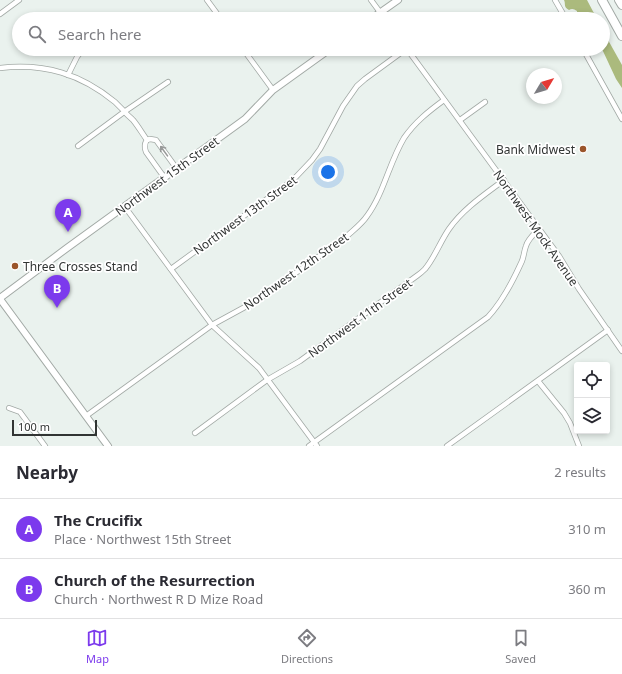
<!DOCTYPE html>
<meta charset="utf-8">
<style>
:root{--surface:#fff;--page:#f7f7f7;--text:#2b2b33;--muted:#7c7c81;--line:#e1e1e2;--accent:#7c3aed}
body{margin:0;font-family:"Noto Sans",sans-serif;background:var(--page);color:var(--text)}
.controls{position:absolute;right:12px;bottom:12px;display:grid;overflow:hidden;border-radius:4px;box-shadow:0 2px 6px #0003}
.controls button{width:36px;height:36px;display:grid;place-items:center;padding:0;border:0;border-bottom:1px solid var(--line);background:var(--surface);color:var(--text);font:20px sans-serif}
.compass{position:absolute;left:526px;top:68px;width:36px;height:36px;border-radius:50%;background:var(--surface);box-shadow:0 2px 6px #0003;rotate:52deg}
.scale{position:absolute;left:12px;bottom:10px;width:85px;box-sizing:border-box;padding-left:4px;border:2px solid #313433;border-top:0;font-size:11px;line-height:14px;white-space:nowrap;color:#313433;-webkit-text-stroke:3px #fff;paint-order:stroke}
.you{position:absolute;left:328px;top:172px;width:14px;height:14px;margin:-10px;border:3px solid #fff;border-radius:50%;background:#1a73e8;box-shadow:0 0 0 6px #1a73e833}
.badge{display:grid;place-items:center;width:26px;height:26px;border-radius:50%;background:var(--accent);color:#fff;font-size:13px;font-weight:700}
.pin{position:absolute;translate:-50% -33px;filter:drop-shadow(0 1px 2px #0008)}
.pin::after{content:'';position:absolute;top:21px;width:14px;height:12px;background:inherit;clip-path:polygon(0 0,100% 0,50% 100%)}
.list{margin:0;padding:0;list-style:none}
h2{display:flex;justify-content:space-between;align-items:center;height:52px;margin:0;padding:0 16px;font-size:17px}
h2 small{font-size:13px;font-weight:400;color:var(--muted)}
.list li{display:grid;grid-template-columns:26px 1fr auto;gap:12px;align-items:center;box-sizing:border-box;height:60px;padding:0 16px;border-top:1px solid var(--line)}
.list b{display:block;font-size:15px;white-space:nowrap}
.list p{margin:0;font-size:13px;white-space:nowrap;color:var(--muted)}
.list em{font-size:13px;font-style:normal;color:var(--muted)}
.icon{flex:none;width:22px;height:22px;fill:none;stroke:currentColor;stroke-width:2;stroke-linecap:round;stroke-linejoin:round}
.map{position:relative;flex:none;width:622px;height:446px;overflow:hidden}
.search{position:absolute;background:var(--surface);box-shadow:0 2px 6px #0003;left:12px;right:12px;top:12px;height:44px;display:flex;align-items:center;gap:10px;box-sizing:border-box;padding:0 14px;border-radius:22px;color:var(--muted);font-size:15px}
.sheet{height:172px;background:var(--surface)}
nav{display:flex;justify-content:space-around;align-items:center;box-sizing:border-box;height:56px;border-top:1px solid var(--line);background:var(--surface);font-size:11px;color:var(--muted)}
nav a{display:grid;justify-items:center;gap:2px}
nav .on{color:var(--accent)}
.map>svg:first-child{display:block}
.forest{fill:#abba7d}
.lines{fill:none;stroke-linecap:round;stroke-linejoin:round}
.street-casing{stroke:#a2a9a5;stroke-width:6}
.secondary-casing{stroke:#a2a9a5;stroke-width:8}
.highway-casing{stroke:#a2a9a5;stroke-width:10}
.street{stroke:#fff;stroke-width:4.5}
.secondary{stroke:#fff;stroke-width:6}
.highway{stroke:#fff;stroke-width:8}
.oneway{stroke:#989a99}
.poi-dot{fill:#9b552b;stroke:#fff;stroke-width:1.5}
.labels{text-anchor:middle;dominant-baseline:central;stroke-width:3.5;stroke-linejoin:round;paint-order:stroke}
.poi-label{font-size:12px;fill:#313433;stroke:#fff;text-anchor:end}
.street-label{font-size:12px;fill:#313433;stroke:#fff}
</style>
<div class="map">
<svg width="622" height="446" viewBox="0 0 622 446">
<rect width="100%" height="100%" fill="#eaf2ee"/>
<!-- forest -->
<g class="forest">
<path d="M564,0H587L597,19H580L577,16V11C574,9 572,8 569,10C563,7 566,4 564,0Z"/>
<polygon points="603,31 622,65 622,88 616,79 602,49 603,49"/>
</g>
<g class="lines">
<defs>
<g id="street">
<polyline points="207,0 221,19"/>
<polyline points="371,0 385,19"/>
<polyline points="555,0 566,19"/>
<polyline points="0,14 19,0"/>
<polyline points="243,49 273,90"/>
<polyline points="407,49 559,256 579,289 622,351"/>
<polyline points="583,49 622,119"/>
<path d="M0,68C45,63 81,74 115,102C118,105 121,108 124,111C126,114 130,117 133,120C138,126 142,133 147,140"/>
<polyline points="68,75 77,57 83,49"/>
<polyline points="460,120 485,102"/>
<polyline points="147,140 150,139 156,140 177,169"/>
<path d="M147,140C144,144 144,147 146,152L164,177"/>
<polyline points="78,146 124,112 168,82"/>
<polyline points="125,207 212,325 259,368 317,446"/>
<polyline points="171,269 293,180 312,160 320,149 343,106 357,86 365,79 406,49"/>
<polyline points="538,381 564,413 570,423 579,446"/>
<polyline points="9,408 20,412 45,446"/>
<path d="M86,416L212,325L256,301L345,238C352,231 361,225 367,216C384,193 389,163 404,138C415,122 429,111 444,100"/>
<path d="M195,433L267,380L300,361L418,275C421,273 423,271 425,269C435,257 440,242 449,229C463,209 484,195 504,180"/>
<path d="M309,446L488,317C503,301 513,281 522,261C524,256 524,251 526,246C528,239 534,234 539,229"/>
<polyline points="447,446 608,330"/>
</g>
<g id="secondary">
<polyline points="371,19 398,0"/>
<polyline points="0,298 67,248 234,127 245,119 273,90 330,49"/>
<polyline points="0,299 108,446"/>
</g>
<g id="highway">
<polyline points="602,0 622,36"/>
<polyline points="619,0 622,5"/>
</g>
</defs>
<!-- street casing -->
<use href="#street" class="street-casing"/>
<!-- secondary casing -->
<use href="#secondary" class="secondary-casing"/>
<!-- highway casing -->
<use href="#highway" class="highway-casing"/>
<!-- street -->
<use href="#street" class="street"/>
<!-- secondary -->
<use href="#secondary" class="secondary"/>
<!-- highway -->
<use href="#highway" class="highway"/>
</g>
<!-- one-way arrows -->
<defs><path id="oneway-shaft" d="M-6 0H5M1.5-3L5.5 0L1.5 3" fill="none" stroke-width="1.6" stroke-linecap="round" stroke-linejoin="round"/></defs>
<use class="oneway" href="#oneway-shaft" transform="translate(164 151) rotate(-126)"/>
<!-- markers -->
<g class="poi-dot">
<circle cx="583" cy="149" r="4"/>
<circle cx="15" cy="266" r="4"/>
</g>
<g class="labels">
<!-- poi labels -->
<g class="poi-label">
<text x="575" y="149">Bank Midwest</text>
<text x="23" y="266" text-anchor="start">Three Crosses Stand</text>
</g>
<!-- street labels -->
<g class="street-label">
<text transform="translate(167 176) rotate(-36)">Northwest 15th Street</text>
<text transform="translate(245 215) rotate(-36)">Northwest 13th Street</text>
<text transform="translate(536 228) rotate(55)">Northwest Mock Avenue</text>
<text transform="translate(296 271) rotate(-35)">Northwest 12th Street</text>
<text transform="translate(360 318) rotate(-36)">Northwest 11th Street</text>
</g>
</g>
</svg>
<div class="controls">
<button><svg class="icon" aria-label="locate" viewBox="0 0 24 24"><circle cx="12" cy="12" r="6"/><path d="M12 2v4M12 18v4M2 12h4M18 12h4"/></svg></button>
<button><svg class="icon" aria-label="layers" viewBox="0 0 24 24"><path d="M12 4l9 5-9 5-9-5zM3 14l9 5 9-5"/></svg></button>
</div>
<svg class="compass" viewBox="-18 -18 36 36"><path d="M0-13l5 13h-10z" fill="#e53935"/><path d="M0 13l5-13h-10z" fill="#7c7c81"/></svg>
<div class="scale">100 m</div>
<div class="you"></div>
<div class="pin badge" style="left:68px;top:232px">A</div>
<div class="pin badge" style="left:57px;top:308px">B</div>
<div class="search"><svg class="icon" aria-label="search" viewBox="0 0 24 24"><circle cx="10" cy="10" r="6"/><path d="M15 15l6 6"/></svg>Search here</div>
</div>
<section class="sheet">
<h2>Nearby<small>2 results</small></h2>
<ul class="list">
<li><span class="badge">A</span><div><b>The Crucifix</b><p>Place · Northwest 15th Street</p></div><em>310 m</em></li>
<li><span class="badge">B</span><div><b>Church of the Resurrection</b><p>Church · Northwest R D Mize Road</p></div><em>360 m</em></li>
</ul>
</section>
<nav>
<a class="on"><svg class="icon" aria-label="map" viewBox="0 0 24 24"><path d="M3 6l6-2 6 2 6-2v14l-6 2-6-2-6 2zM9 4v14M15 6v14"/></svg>Map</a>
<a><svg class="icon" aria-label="directions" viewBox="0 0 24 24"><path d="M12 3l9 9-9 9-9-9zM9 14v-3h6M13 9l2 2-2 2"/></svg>Directions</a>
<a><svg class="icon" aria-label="saved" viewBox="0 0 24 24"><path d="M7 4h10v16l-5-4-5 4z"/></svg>Saved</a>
</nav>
